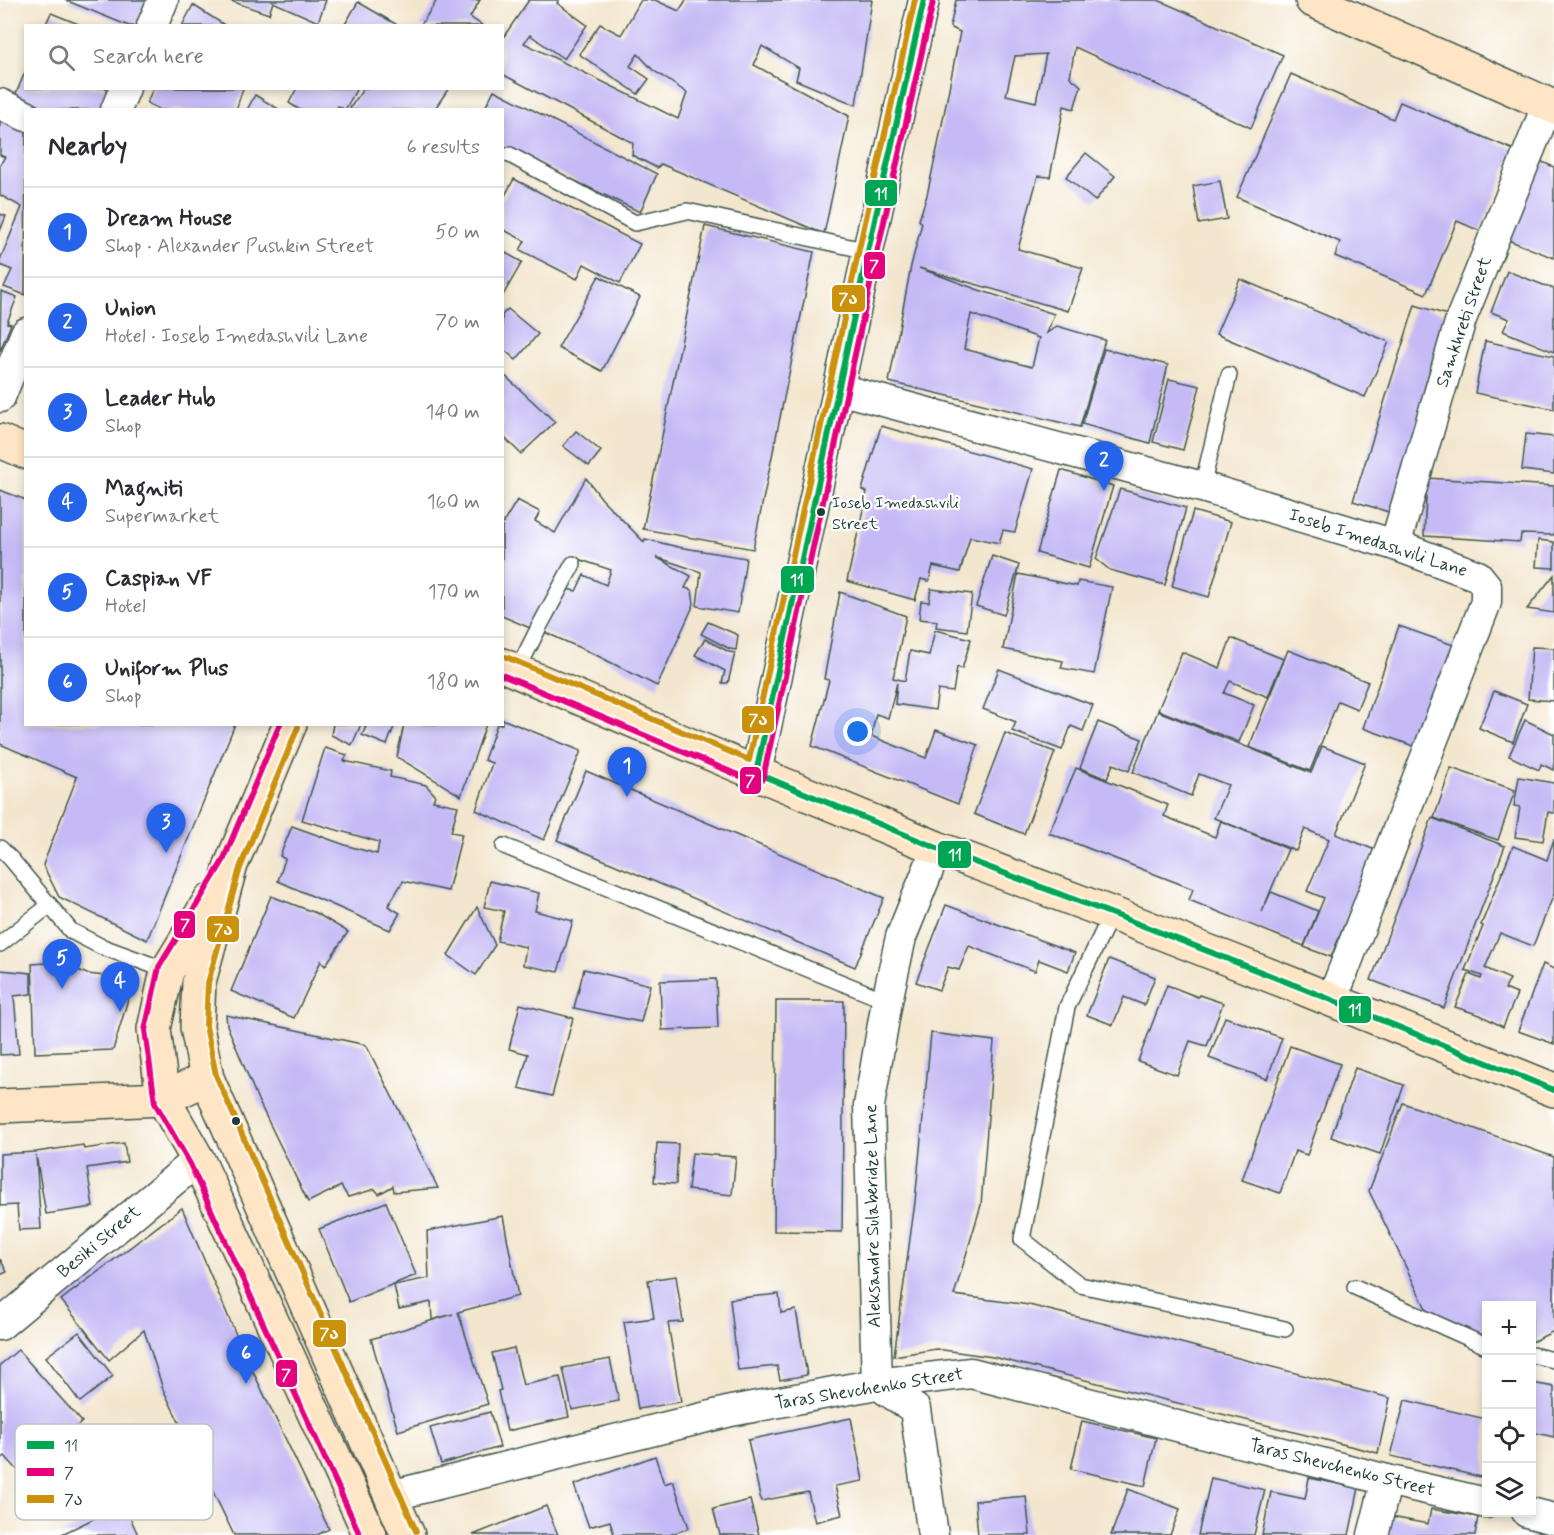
<!DOCTYPE html>
<meta charset="utf-8">
<style>
:root{--surface:#fff;--page:#f7f7f7;--text:#2b2b33;--muted:#7c7c81;--line:#e1e1e2;--accent:#2563eb}
body{margin:0;font-family:Mynerve,"Noto Sans Georgian",sans-serif;background:var(--page);color:var(--text)}
.controls{position:absolute;right:18px;bottom:18px;display:grid;overflow:hidden;border-radius:0px;box-shadow:0 3px 9px #0003}
.controls button{width:54px;height:54px;display:grid;place-items:center;padding:0;border:0;border-bottom:2px solid var(--line);background:var(--surface);color:var(--text);font:30px sans-serif}
.you{position:absolute;left:858px;top:732px;width:21px;height:21px;margin:-15px;border:4px solid #fff;border-radius:50%;background:#1a73e8;box-shadow:0 0 0 9px #1a73e833}
.badge{display:grid;place-items:center;width:39px;height:39px;border-radius:50%;background:var(--accent);color:#fff;font-size:20px;font-weight:700}
.pin{position:absolute;translate:-50% -50px;filter:drop-shadow(0 2px 3px #0008)}
.pin::after{content:'';position:absolute;top:32px;width:21px;height:18px;background:inherit;clip-path:polygon(0 0,100% 0,50% 100%)}
.list{margin:0;padding:0;list-style:none}
h2{display:flex;justify-content:space-between;align-items:center;height:78px;margin:0;padding:0 24px;font-size:26px}
h2 small{font-size:20px;font-weight:400;color:var(--muted)}
.list li{display:grid;grid-template-columns:39px 1fr auto;gap:18px;align-items:center;box-sizing:border-box;height:90px;padding:0 24px;border-top:2px solid var(--line)}
.list b{display:block;font-size:22px;white-space:nowrap}
.list p{margin:0;font-size:20px;white-space:nowrap;color:var(--muted)}
.list em{font-size:20px;font-style:normal;color:var(--muted)}
.icon{flex:none;width:33px;height:33px;fill:none;stroke:currentColor;stroke-width:2;stroke-linecap:round;stroke-linejoin:round}
.map{position:relative;flex:none;width:1554px;height:1535px;overflow:hidden}
.search{position:absolute;background:var(--surface);box-shadow:0 3px 9px #0003;left:24px;top:24px;width:480px;height:66px;display:flex;align-items:center;gap:15px;box-sizing:border-box;padding:0 21px;border-radius:0px;color:var(--muted);font-size:22px}
.panel{position:absolute;background:var(--surface);box-shadow:0 3px 9px #0003;left:24px;top:108px;width:480px;height:618px;border-radius:0px}
.map>svg:first-child{display:block}
.building{fill:#c5baf5;fill-rule:evenodd}
.lines{fill:none;stroke-linecap:round;stroke-linejoin:round}
.lane-casing{stroke:#3f564b;stroke-width:18}
.street-casing{stroke:#3f564b;stroke-width:33}
.secondary-casing{stroke:#3f564b;stroke-width:36}
.lane{stroke:#fff;stroke-width:15}
.street{stroke:#fff;stroke-width:30}
.secondary{stroke:#fde5c5;stroke-width:33}
.bus-1-casing{stroke:#fff;stroke-width:10}
.bus-2-casing{stroke:#fff;stroke-width:10}
.bus-3-casing{stroke:#fff;stroke-width:10}
.bus-1{stroke:#00a651;stroke-width:6}
.bus-2{stroke:#e5007d;stroke-width:6}
.bus-3{stroke:#cc910a;stroke-width:6}
.bus-dot{fill:#1f3d34;stroke:#fff;stroke-width:2}
.labels{text-anchor:middle;dominant-baseline:central;stroke-width:4.5;stroke-linejoin:round;paint-order:stroke}
.bus-label{font-size:16px;fill:#1f3d34;stroke:#fff;text-anchor:start}
.street-label{font-size:18px;fill:#1f3d34;stroke:#fff}
.key{fill:#fff;stroke:#bcc5c2;stroke-width:1.5}
.key-label{font-size:16px;fill:#1f3d34}
.line-badge{stroke:#fff;stroke-width:2}
.badge-label{font-size:16px;text-anchor:middle;font-weight:bold;fill:#fff}
</style>
<div class="map">
<svg width="1554" height="1535" viewBox="0 0 1554 1535">
<rect width="100%" height="100%" fill="#fff"/>
<filter id="ink" filterUnits="userSpaceOnUse"><feTurbulence type="fractalNoise" baseFrequency=".0167" numOctaves="2"/><feDisplacementMap in="SourceGraphic" scale="12" xChannelSelector="R" yChannelSelector="G"/><feConvolveMatrix kernelMatrix="1 2 1 2 8 2 1 2 1" color-interpolation-filters="sRGB"/></filter>
<filter id="wash" filterUnits="userSpaceOnUse"><feTurbulence type="fractalNoise" baseFrequency=".008" numOctaves="4" result="noise"/><feDisplacementMap in="SourceGraphic" scale="24" xChannelSelector="R" yChannelSelector="G"/><feGaussianBlur stdDeviation="1.35" result="paint"/><feColorMatrix in="noise" values="0 0 0 0 0 0 0 0 0 0 0 0 0 0 0 0 0 1.4 0 .05"/><feComposite in="paint" operator="in"/></filter>
<g filter="url(#wash)">
<rect width="100%" height="100%" fill="#f3e6ce"/>
<g id="blocks">
<!-- building -->
<g class="building">
<polygon points="65,0 147,0 136,26 129,26"/>
<polygon points="228,0 326,0 318,22 273,2 269,14"/>
<polygon points="437,0 480,0 470,17 483,26 420,26"/>
<polygon points="529,0 559,0 557,3 587,25 564,59 530,35 524,43 678,119 687,93 653,70 638,54 630,66 649,79 638,94 579,54 600,24 621,35 641,0 655,0 679,11 686,0 872,0 856,105 796,80 799,68 762,46 754,65 849,116 824,234 661,164 657,168 632,155 633,143 502,74 502,39"/>
<path d="M956,0H1158L1283,55L1251,128L1075,47L1070,77L1081,86L1074,109L1064,106L1050,177L1038,176L1018,249L1083,268L1068,311L919,268L976,289L1054,314L1047,333L1057,326L1105,340L1080,427L889,382L911,266L922,223L919,220L927,195L938,145L960,32L950,27ZM1046,54L1036,102L1006,95L1015,56ZM971,314L1039,338L1032,367L964,349Z"/>
<polygon points="358,2 399,26 344,26"/>
<polygon points="193,5 226,26 182,26"/>
<polygon points="51,13 81,25 81,26 45,26"/>
<polygon points="25,72 26,88 110,88 101,110 32,110 13,101"/>
<polygon points="1291,74 1393,119 1400,102 1514,150 1480,231 1457,221 1426,294 1335,256 1340,242 1237,197"/>
<polygon points="153,88 243,88 236,110 161,110 147,103"/>
<polygon points="297,88 357,88 345,110 338,106 336,110 300,110 289,103"/>
<polygon points="364,88 449,88 434,110 352,110 350,108"/>
<polygon points="494,90 657,174 640,212 502,146 502,110 484,110"/>
<polygon points="255,95 280,110 247,110"/>
<polygon points="0,117 26,132 25,295 4,287 12,270 0,265 0,260 22,207 0,195 0,165 5,157 0,155"/>
<polygon points="1086,153 1115,176 1095,201 1066,177"/>
<polygon points="1535,159 1554,167 1554,258 1503,238"/>
<polygon points="514,179 640,244 620,283 584,264 577,279 520,250 525,241 502,229 502,201"/>
<polygon points="1220,181 1227,219 1199,224 1193,186"/>
<polygon points="0,214 6,216 0,231"/>
<polygon points="705,226 814,252 753,549 643,529"/>
<polygon points="502,251 522,262 502,297"/>
<polygon points="1507,271 1554,289 1554,352 1503,331 1509,319 1491,312"/>
<polygon points="599,276 640,297 602,371 558,348"/>
<polygon points="1240,279 1389,342 1365,397 1216,334"/>
<polygon points="1,291 17,297 7,323 11,324 0,351"/>
<polygon points="1415,305 1454,317 1392,513 1353,501"/>
<polygon points="508,309 538,334 516,360 502,348 502,315"/>
<polygon points="1485,341 1554,356 1554,409 1475,393"/>
<polygon points="1104,349 1168,365 1150,443 1082,424"/>
<polygon points="502,373 555,422 521,454 502,435"/>
<polygon points="1169,379 1200,386 1183,450 1153,442"/>
<polygon points="881,426 1033,469 1015,532 1003,530 999,543 970,537 960,572 933,566 929,581 921,579 915,600 847,581 867,492 862,490"/>
<polygon points="576,431 601,451 589,466 563,446"/>
<polygon points="1526,434 1554,437 1554,474 1522,470"/>
<polygon points="1061,470 1113,486 1089,568 1037,553"/>
<polygon points="586,478 602,499 644,542 645,539 678,547 746,558 738,613 697,606 701,572 656,557 691,576 685,588 692,590 694,604 657,686 596,655 542,631 561,588 576,591 584,575 606,585 611,570 572,557 530,628 502,616 502,525 517,500 540,512 535,521 555,533"/>
<polygon points="1427,478 1554,486 1554,535 1521,534 1520,542 1424,536"/>
<polygon points="1120,489 1186,508 1165,585 1110,570 1096,559"/>
<polygon points="0,490 26,500 26,724 235,724 147,940 59,897 43,865 77,777 0,744"/>
<polygon points="1193,511 1231,522 1209,597 1172,586"/>
<polygon points="1538,540 1554,542 1554,568 1536,567"/>
<polygon points="992,556 1019,565 1004,615 976,606"/>
<polygon points="1018,574 1077,586 1078,581 1112,587 1094,674 1061,668 1063,661 1003,649"/>
<polygon points="1554,575 1554,613 1527,609"/>
<polygon points="931,589 972,594 967,631 936,627 937,621 919,619 921,601 929,602"/>
<polygon points="840,592 906,616 893,678 905,681 910,651 929,655 935,630 971,639 962,669 957,667 953,692 938,690 935,710 895,704 897,683 888,718 876,714 871,736 926,758 936,730 978,745 958,804 812,746 829,680 824,679"/>
<polygon points="708,622 738,635 736,650 730,649 701,634"/>
<polygon points="1399,626 1456,646 1419,748 1363,728"/>
<polygon points="1231,638 1283,659 1268,697 1230,681 1224,693 1254,705 1239,742 1158,710 1182,652 1220,668"/>
<polygon points="705,639 729,652 735,653 728,683 722,683 725,671 695,655"/>
<polygon points="1532,647 1554,648 1554,701 1528,699"/>
<polygon points="1288,650 1368,682 1357,709 1338,701 1310,771 1249,747"/>
<polygon points="999,669 1093,705 1083,731 1071,726 1062,750 1012,731 1016,722 983,709"/>
<polygon points="1494,691 1527,704 1513,742 1479,728"/>
<polygon points="1158,711 1311,773 1322,746 1365,763 1336,834 1375,850 1331,957 1304,947 1324,898 1307,891 1329,839 1305,829 1296,851 1214,818 1228,785 1199,774 1191,796 1133,772"/>
<polygon points="502,719 581,751 544,840 476,810 492,763 484,760 497,724 502,724"/>
<polygon points="1525,720 1554,734 1554,770 1541,764 1539,770 1509,756"/>
<polygon points="1098,722 1142,739 1129,771 1113,764 1107,779 1080,768"/>
<polygon points="333,724 361,724 352,745 331,735"/>
<polygon points="362,724 395,724 387,745 362,735 366,727"/>
<polygon points="404,724 486,724 461,796 397,757"/>
<polygon points="1005,733 1055,752 1024,834 974,814"/>
<polygon points="325,748 347,755 344,761 391,771 390,777 426,785 435,795 433,801 458,806 451,832 462,834 448,891 403,881 388,906 400,913 390,930 278,881 285,859 280,856 292,826 348,846 377,854 379,842 302,820"/>
<polygon points="1076,768 1168,805 1164,816 1215,837 1221,821 1288,849 1262,912 1271,892 1318,911 1304,946 1189,900 1193,889 1049,833"/>
<polygon points="1451,768 1515,790 1498,840 1434,818"/>
<polygon points="586,771 884,898 855,967 557,840"/>
<polygon points="1519,777 1554,783 1554,813 1548,812 1543,841 1515,837 1520,807 1514,806"/>
<polygon points="1432,818 1505,846 1444,1008 1371,980"/>
<polygon points="1554,839 1554,894 1533,946 1500,933 1485,968 1510,979 1505,989 1517,994 1503,1027 1480,1015 1455,1007 1469,974 1481,979 1482,976 1465,970 1483,926 1481,925 1513,846 1547,860"/>
<polygon points="490,881 539,893 535,911 573,921 558,972 523,965 526,947 497,941 504,911 484,907"/>
<polygon points="271,896 316,913 348,932 325,966 321,961 294,1018 231,991"/>
<polygon points="946,905 1075,953 1068,971 1039,960 1035,971 969,946 959,970 948,967 939,990 916,982"/>
<polygon points="477,907 495,945 476,975 448,955"/>
<polygon points="1109,959 1155,977 1144,1005 1124,997 1113,1025 1087,1015"/>
<polygon points="61,962 87,974 134,979 113,1050 35,1053 32,964"/>
<polygon points="1543,964 1554,969 1554,1044 1518,1031"/>
<polygon points="584,969 650,985 641,1022 574,1008"/>
<polygon points="0,970 31,973 31,994 14,996 19,1054 0,1055"/>
<polygon points="716,979 718,1028 662,1030 660,981"/>
<polygon points="1167,985 1198,997 1199,995 1223,1003 1207,1046 1190,1041 1177,1075 1138,1061"/>
<polygon points="776,1001 844,1001 842,1232 774,1231"/>
<polygon points="520,1004 573,1018 552,1096 519,1088 528,1054 509,1049"/>
<polygon points="226,1015 366,1045 438,1188 394,1192 393,1186 379,1194 375,1189 348,1197 341,1186 308,1202 258,1100 227,1025"/>
<polygon points="1225,1017 1282,1038 1267,1079 1209,1058"/>
<polygon points="931,1033 994,1041 981,1205 954,1295 1029,1305 1166,1339 1390,1398 1378,1453 993,1357 936,1349 894,1356 915,1202"/>
<polygon points="1290,1046 1340,1064 1307,1155 1295,1151 1280,1193 1242,1180"/>
<polygon points="1355,1068 1404,1085 1380,1154 1331,1137"/>
<polygon points="1403,1103 1554,1157 1554,1331 1532,1342 1532,1305 1486,1305 1486,1336 1431,1319 1369,1191"/>
<polygon points="124,1143 127,1162 87,1168 93,1207 46,1214 36,1155 41,1229 19,1230 17,1205 0,1206 0,1154 36,1152 83,1145 84,1149"/>
<polygon points="657,1143 678,1144 676,1184 654,1182"/>
<polygon points="692,1153 736,1157 732,1195 688,1190"/>
<polygon points="386,1202 416,1275 349,1302 319,1229"/>
<polygon points="182,1208 243,1351 329,1529 317,1535 234,1535 163,1389 144,1330 109,1360 61,1300"/>
<polygon points="503,1216 518,1296 458,1312 488,1404 398,1431 371,1339 453,1314 432,1320 431,1302 399,1309 394,1285 429,1278 427,1231"/>
<polygon points="0,1259 7,1272 0,1275"/>
<polygon points="676,1276 683,1322 668,1323 681,1402 638,1409 624,1322 654,1318 648,1280"/>
<polygon points="779,1294 781,1313 796,1310 807,1375 780,1380 777,1366 738,1370 730,1299"/>
<polygon points="79,1332 113,1376 80,1402 46,1357"/>
<polygon points="514,1348 523,1385 560,1377 569,1417 507,1431 498,1391 501,1390 492,1353"/>
<polygon points="18,1350 82,1422 21,1474 5,1456 0,1460 0,1365"/>
<polygon points="610,1359 619,1401 572,1410 563,1368"/>
<polygon points="1532,1383 1554,1387 1554,1437 1532,1432"/>
<polygon points="1405,1400 1486,1419 1486,1469 1485,1478 1391,1456"/>
<polygon points="490,1412 500,1447 441,1464 430,1428"/>
<polygon points="851,1418 863,1481 835,1486 842,1515 815,1522 808,1492 761,1501 748,1440"/>
<polygon points="1082,1421 1156,1438 1145,1486 1071,1469"/>
<polygon points="655,1456 664,1484 673,1481 689,1528 669,1535 614,1535 610,1521 589,1527 574,1485"/>
<polygon points="1211,1478 1265,1490 1254,1535 1198,1535"/>
<polygon points="1309,1478 1359,1488 1349,1535 1262,1535 1271,1492 1305,1499"/>
<polygon points="1128,1489 1180,1509 1170,1535 1111,1535"/>
<polygon points="1026,1496 1030,1535 978,1535 975,1501"/>
<polygon points="750,1500 759,1535 720,1535 713,1509"/>
<polygon points="124,1504 138,1535 60,1535"/>
<polygon points="546,1506 558,1535 473,1535"/>
<polygon points="1431,1509 1478,1517 1475,1535 1388,1535 1391,1517 1428,1524"/>
</g>
</g>
</g>
<g filter="url(#ink)">
<use href="#blocks" fill-opacity="0" stroke="#3f564b" stroke-width="1.5"/>
<g class="lines">
<defs>
<g id="lane">
<polyline points="510,155 635,223 687,211 868,251"/>
<polyline points="1202,487 1229,375"/>
<polyline points="517,671 539,627 573,564"/>
<polyline points="504,846 887,1001"/>
<polyline points="0,848 11,859 71,931 100,946 171,972"/>
<polyline points="1111,915 1067,1007 1022,1239 1080,1285 1285,1329"/>
<polyline points="0,944 50,905"/>
<polyline points="1355,1287 1486,1346"/>
<polyline points="1532,1355 1554,1360"/>
</g>
<g id="street">
<polyline points="152,26 163,0"/>
<polyline points="0,104 26,116"/>
<polyline points="116,110 125,88"/>
<polyline points="839,389 1202,487 1395,545 1478,576 1486,586 1486,602 1332,1000"/>
<polyline points="0,397 26,333"/>
<polyline points="1395,545 1461,319 1548,104"/>
<polyline points="756,773 868,251 924,0"/>
<polyline points="0,1325 198,1160"/>
<polyline points="390,1496 731,1411 877,1384 971,1373 1387,1480 1486,1503"/>
<polyline points="1527,1512 1554,1519"/>
<polyline points="933,1535 915,1409 877,1384 869,1106 887,1001 901,937 937,848"/>
<polyline points="1373,1535 1387,1480"/>
</g>
<g id="secondary">
<polyline points="1312,0 1554,107"/>
<polyline points="0,441 26,452"/>
<polyline points="502,665 756,773 937,848 1118,916 1297,986 1554,1090"/>
<polyline points="290,724 231,865 199,982 197,1027 207,1078 408,1535"/>
<polyline points="210,900 167,971 154,1029 163,1099 198,1160 370,1535"/>
<polyline points="0,1106 163,1099 207,1078"/>
</g>
</defs>
<!-- lane casing -->
<use href="#lane" class="lane-casing"/>
<!-- street casing -->
<use href="#street" class="street-casing"/>
<!-- secondary casing -->
<use href="#secondary" class="secondary-casing"/>
<!-- lane -->
<use href="#lane" class="lane"/>
<!-- street -->
<use href="#street" class="street"/>
<!-- secondary -->
<use href="#secondary" class="secondary"/>
<defs>
<g id="bus-1">
<polyline points="756,773 937,848 1118,916 1297,986 1554,1090"/>
<polyline points="756,773 868,251 924,0"/>
</g>
<g id="bus-2">
<polyline points="502,675 752,781 759,782 763,778 877,253 933,2"/>
<polyline points="280,724 223,861 159,967 145,1030 155,1103 190,1164 360,1535"/>
</g>
<g id="bus-3">
<polyline points="506,657 749,760 859,249 915,0"/>
<polyline points="298,727 240,868 208,983 206,1026 216,1075 416,1531"/>
</g>
</defs>
<!-- bus-1 casing -->
<use href="#bus-1" class="bus-1-casing"/>
<!-- bus-2 casing -->
<use href="#bus-2" class="bus-2-casing"/>
<!-- bus-3 casing -->
<use href="#bus-3" class="bus-3-casing"/>
<!-- bus-1 -->
<use href="#bus-1" class="bus-1"/>
<!-- bus-2 -->
<use href="#bus-2" class="bus-2"/>
<!-- bus-3 -->
<use href="#bus-3" class="bus-3"/>
</g>
</g>
<!-- markers -->
<g class="bus-dot">
<circle cx="821" cy="512" r="5"/>
<circle cx="236" cy="1121" r="5"/>
</g>
<g class="labels">
<!-- bus labels -->
<g class="bus-label">
<text x="832" y="503">Ioseb Imedashvili<tspan x="832" dy="21">Street</tspan></text>
</g>
<!-- street labels -->
<g class="street-label">
<text transform="translate(1464 322) rotate(-71)">Samkhreti Street</text>
<text transform="translate(1378 543) rotate(18)">Ioseb Imedashvili Lane</text>
<text transform="translate(873 1216) rotate(-91)">Aleksandre Sulaberidze Lane</text>
<text transform="translate(99 1242) rotate(-40)">Besiki Street</text>
<text transform="translate(869 1389) rotate(-9)">Taras Shevchenko Street</text>
<text transform="translate(1342 1468) rotate(14)">Taras Shevchenko Street</text>
</g>
</g>
<!-- legend -->
<rect x="15" y="1424" width="198" height="96" rx="9" class="key"/>
<rect x="27" y="1441" width="27" height="8" fill="#00a651"/>
<rect x="27" y="1468" width="27" height="8" fill="#e5007d"/>
<rect x="27" y="1495" width="27" height="8" fill="#cc910a"/>
<g class="key-label">
<text x="64" y="1451">11</text>
<text x="64" y="1478">7</text>
<text x="64" y="1505">7ა</text>
</g>
<g class="line-badge">
<rect x="864" y="179" width="34" height="28" rx="6" fill="#00a651"/>
<rect x="863" y="251" width="23" height="29" rx="6" fill="#e5007d"/>
<rect x="831" y="284" width="35" height="29" rx="6" fill="#cc910a"/>
<rect x="780" y="565" width="35" height="29" rx="6" fill="#00a651"/>
<rect x="741" y="705" width="34" height="29" rx="6" fill="#cc910a"/>
<rect x="739" y="766" width="23" height="29" rx="6" fill="#e5007d"/>
<rect x="937" y="840" width="35" height="29" rx="6" fill="#00a651"/>
<rect x="173" y="910" width="23" height="29" rx="6" fill="#e5007d"/>
<rect x="206" y="915" width="34" height="28" rx="6" fill="#cc910a"/>
<rect x="1338" y="995" width="34" height="29" rx="6" fill="#00a651"/>
<rect x="312" y="1319" width="35" height="29" rx="6" fill="#cc910a"/>
<rect x="275" y="1359" width="23" height="29" rx="6" fill="#e5007d"/>
</g>
<g class="badge-label">
<text x="881" y="199">11</text>
<text x="874" y="271">7</text>
<text x="848" y="304">7ა</text>
<text x="797" y="585">11</text>
<text x="758" y="725">7ა</text>
<text x="750" y="786">7</text>
<text x="955" y="860">11</text>
<text x="185" y="930">7</text>
<text x="223" y="935">7ა</text>
<text x="1355" y="1015">11</text>
<text x="329" y="1339">7ა</text>
<text x="286" y="1380">7</text>
</g>
</svg>
<div class="controls">
<button>+</button>
<button>−</button>
<button><svg class="icon" aria-label="locate" viewBox="0 0 24 24"><circle cx="12" cy="12" r="6"/><path d="M12 2v4M12 18v4M2 12h4M18 12h4"/></svg></button>
<button><svg class="icon" aria-label="layers" viewBox="0 0 24 24"><path d="M12 4l9 5-9 5-9-5zM3 14l9 5 9-5"/></svg></button>
</div>
<div class="you"></div>
<div class="pin badge" style="left:627px;top:797px">1</div>
<div class="pin badge" style="left:1104px;top:491px">2</div>
<div class="pin badge" style="left:166px;top:853px">3</div>
<div class="pin badge" style="left:120px;top:1012px">4</div>
<div class="pin badge" style="left:62px;top:989px">5</div>
<div class="pin badge" style="left:246px;top:1384px">6</div>
<div class="search"><svg class="icon" aria-label="search" viewBox="0 0 24 24"><circle cx="10" cy="10" r="6"/><path d="M15 15l6 6"/></svg>Search here</div>
<section class="panel">
<h2>Nearby<small>6 results</small></h2>
<ul class="list">
<li><span class="badge">1</span><div><b>Dream House</b><p>Shop · Alexander Pushkin Street</p></div><em>50 m</em></li>
<li><span class="badge">2</span><div><b>Union</b><p>Hotel · Ioseb Imedashvili Lane</p></div><em>70 m</em></li>
<li><span class="badge">3</span><div><b>Leader Hub</b><p>Shop</p></div><em>140 m</em></li>
<li><span class="badge">4</span><div><b>Magniti</b><p>Supermarket</p></div><em>160 m</em></li>
<li><span class="badge">5</span><div><b>Caspian VF</b><p>Hotel</p></div><em>170 m</em></li>
<li><span class="badge">6</span><div><b>Uniform Plus</b><p>Shop</p></div><em>180 m</em></li>
</ul>
</section>
</div>
